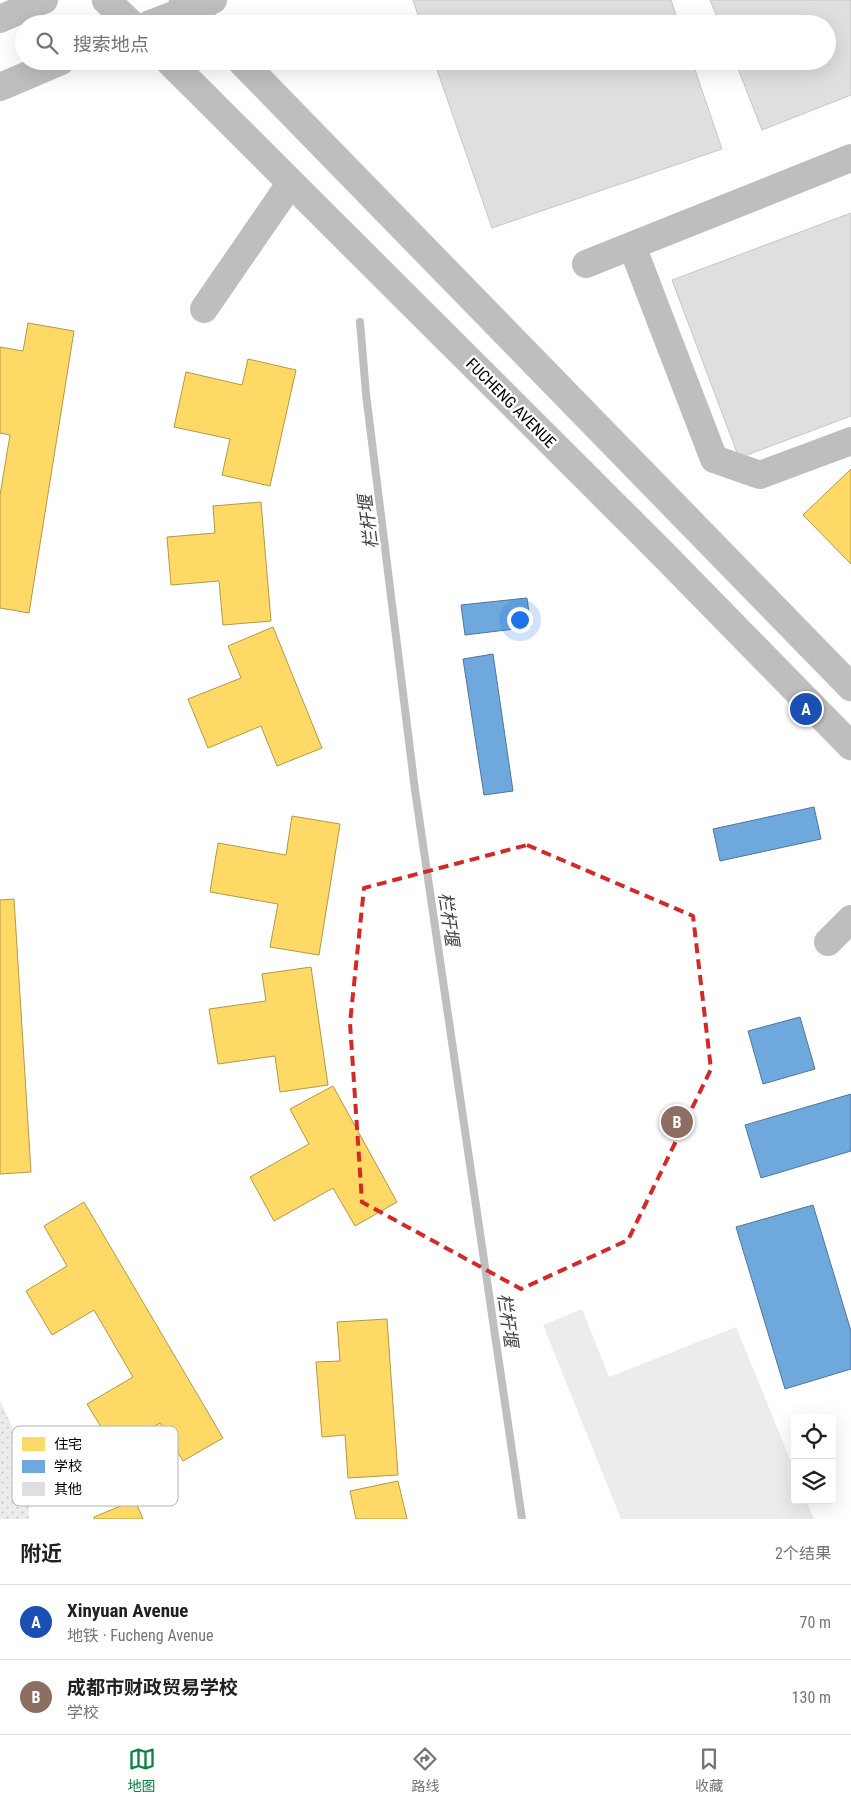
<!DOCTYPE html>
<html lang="zh">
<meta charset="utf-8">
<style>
:root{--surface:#fff;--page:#f2f2f2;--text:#202124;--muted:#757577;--line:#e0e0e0;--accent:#0b8043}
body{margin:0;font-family:"Roboto Condensed","Noto Sans SC",sans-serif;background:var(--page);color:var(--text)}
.controls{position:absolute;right:15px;bottom:15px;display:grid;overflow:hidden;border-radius:5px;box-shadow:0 5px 20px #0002}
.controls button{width:45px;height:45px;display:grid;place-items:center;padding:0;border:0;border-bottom:1px solid var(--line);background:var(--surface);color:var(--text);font:25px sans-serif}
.you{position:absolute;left:519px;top:619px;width:18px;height:18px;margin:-12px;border:4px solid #fff;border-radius:50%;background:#1a73e8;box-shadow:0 0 0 8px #1a73e833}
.badge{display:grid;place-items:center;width:32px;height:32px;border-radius:50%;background:var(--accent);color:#fff;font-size:16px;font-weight:700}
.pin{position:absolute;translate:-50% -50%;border:2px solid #fff;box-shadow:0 1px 5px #0006}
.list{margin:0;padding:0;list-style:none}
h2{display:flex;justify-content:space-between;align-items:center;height:65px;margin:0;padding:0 20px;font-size:21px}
h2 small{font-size:16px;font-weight:400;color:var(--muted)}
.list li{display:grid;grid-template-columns:32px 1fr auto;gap:15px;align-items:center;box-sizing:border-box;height:75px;padding:0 20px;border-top:1px solid var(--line)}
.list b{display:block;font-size:19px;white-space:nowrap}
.list p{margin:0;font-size:16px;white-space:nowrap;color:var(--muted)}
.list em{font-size:16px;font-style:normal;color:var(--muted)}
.icon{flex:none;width:28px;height:28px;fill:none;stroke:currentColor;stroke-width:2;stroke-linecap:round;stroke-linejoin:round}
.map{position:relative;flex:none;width:851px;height:1519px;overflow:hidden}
.search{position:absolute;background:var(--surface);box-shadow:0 5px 20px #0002;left:15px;right:15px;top:15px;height:55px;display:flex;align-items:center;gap:12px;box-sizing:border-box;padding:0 18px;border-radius:28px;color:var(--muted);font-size:19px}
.sheet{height:215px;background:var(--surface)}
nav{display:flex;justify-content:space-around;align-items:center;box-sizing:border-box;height:70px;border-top:1px solid var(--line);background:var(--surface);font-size:14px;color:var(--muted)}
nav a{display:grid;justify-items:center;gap:2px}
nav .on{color:var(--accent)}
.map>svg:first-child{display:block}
.grass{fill:#ececec}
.park{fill:url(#park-dots)}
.homes{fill:#ffd966;stroke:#b29847}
.schools{fill:#6fa8dc;stroke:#4e769a}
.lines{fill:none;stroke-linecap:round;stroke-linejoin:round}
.stream{stroke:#bfbfbf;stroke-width:8}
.building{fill:#dfdfdf;stroke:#c7c7c7}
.major-casing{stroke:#dbdbdb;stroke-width:29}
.highway-casing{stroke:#dbdbdb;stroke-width:29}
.minor{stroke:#bebebe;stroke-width:28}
.major{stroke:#bebebe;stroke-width:28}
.highway{stroke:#bebebe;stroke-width:28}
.marked{fill:none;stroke:#d62828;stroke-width:4;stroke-dasharray:10 6;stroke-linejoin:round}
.labels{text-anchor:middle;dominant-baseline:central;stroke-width:5;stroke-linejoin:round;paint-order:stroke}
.street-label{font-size:16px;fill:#000;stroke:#fff}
.water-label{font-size:18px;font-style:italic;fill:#444;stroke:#fff}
.key{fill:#fff;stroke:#b2b2b2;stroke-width:1}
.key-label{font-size:14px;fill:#000}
</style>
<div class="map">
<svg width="851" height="1519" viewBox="0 0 851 1519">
<defs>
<pattern id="park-dots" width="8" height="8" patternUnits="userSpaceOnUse" patternTransform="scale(1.25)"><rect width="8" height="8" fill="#ececec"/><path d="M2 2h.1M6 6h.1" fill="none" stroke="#c9c9c9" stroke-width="1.8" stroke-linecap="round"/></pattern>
</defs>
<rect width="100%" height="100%" fill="#fff"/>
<!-- grass -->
<polygon class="grass" points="582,1309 609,1377 736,1327 795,1471 795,1500 806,1500 814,1519 621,1519 543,1325"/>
<!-- park -->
<polygon class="park" points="0,1400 27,1460 29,1519 0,1519"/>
<!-- homes -->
<g class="homes">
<polygon points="28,323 74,331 29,613 0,608 0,495 10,435 0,433 0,347 23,351"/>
<polygon points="248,359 296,370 270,486 222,475 230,439 174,427 186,372 242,385"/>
<polygon points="851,469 851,564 803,515"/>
<polygon points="261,502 271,621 223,625 219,581 171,585 167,537 215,533 213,506"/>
<polygon points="273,627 322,748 277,766 261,726 208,748 188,699 241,678 228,646"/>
<polygon points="292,816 340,824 319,955 270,947 278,904 210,892 218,843 286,855"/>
<polygon points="14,899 31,1172 0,1174 0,900"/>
<polygon points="311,967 328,1085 280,1092 275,1056 218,1064 209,1009 266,1001 262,974"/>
<polygon points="333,1086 397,1202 355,1226 333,1188 274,1221 250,1177 309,1144 290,1109"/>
<polygon points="84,1202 223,1438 183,1461 160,1423 115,1450 87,1404 133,1377 94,1310 52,1335 26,1291 67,1266 44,1226"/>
<polygon points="387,1319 398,1475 348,1478 345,1435 322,1437 316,1362 340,1361 337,1322"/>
<polygon points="398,1481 407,1519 356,1519 350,1491"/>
<polygon points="135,1500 143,1519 94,1519 94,1517"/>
</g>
<!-- schools -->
<g class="schools">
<polygon points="527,598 531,627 465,635 461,605"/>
<polygon points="493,654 513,791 484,795 463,659"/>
<polygon points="814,807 821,839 720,861 713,829"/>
<polygon points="800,1017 815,1069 763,1084 748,1031"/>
<polygon points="851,1094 851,1151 761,1178 745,1125"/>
<polygon points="813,1205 851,1331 851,1369 785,1389 736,1227"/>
</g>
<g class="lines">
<!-- stream -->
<polyline class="stream" points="360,322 366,394 415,790 522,1519"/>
</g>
<!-- building -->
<g class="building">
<polygon points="413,0 671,0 679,24 421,24"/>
<polygon points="710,0 851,0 851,95 762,130 735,61 827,61 827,24 720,24"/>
<polygon points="434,61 692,61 722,149 492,228"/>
<polygon points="851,213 851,416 739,458 672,280"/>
</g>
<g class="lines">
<defs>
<g id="major">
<polyline points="106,0 131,24"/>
<polyline points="183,0 205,24"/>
<polyline points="169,61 661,552 851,746"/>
<polyline points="241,61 851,687"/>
</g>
<polyline id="highway" points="190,7 192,0"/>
</defs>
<!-- major casing -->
<use href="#major" class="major-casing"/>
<!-- highway casing -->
<use href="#highway" class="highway-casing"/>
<!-- minor -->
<g class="minor">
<polyline points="0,19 44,0"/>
<polyline points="150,24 213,0"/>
<polyline points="0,87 61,61"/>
<polyline points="632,246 714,459 760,475 851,441"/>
<polyline points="586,264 851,158"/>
<polyline points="204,309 290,184"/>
<polyline points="828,942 851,919"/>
</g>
<!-- major -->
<use href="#major" class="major"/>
<!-- highway -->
<use href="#highway" class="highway"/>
</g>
<!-- marked area -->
<path class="marked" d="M527,845L693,916L711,1069L628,1240L521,1289L362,1202L350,1023L364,888Z"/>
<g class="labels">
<!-- street labels -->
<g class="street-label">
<text transform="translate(511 403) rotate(45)">FUCHENG AVENUE</text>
</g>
<!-- water labels -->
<g class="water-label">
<text transform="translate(368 522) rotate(-97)">栏杆堰</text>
<text transform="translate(449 919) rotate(82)">栏杆堰</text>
<text transform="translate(508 1320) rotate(82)">栏杆堰</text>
</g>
</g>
<!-- legend -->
<rect x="12" y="1426" width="166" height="80" rx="8" class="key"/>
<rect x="22" y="1437" width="23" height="14" fill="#ffd966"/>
<rect x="22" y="1460" width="23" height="13" fill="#6fa8dc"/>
<rect x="22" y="1482" width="23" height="14" fill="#dfdfdf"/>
<g class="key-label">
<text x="54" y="1449">住宅</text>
<text x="54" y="1471">学校</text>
<text x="54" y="1494">其他</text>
</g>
</svg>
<div class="controls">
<button><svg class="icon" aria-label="locate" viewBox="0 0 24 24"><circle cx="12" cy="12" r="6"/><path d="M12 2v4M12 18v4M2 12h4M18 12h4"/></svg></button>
<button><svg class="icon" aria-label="layers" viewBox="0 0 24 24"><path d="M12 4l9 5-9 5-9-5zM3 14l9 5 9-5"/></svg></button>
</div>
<div class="you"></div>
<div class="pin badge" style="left:806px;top:709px;background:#1a4fb4">A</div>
<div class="pin badge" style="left:677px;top:1122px;background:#8d6e63">B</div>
<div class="search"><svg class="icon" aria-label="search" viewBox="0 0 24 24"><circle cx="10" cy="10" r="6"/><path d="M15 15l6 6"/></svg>搜索地点</div>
</div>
<section class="sheet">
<h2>附近<small>2个结果</small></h2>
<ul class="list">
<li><span class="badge" style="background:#1a4fb4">A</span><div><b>Xinyuan Avenue</b><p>地铁 · Fucheng Avenue</p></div><em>70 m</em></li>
<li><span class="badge" style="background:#8d6e63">B</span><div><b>成都市财政贸易学校</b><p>学校</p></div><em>130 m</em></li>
</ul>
</section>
<nav>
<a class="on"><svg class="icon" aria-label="map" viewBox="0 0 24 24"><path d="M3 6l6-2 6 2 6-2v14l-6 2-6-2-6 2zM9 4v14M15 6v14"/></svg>地图</a>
<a><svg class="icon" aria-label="directions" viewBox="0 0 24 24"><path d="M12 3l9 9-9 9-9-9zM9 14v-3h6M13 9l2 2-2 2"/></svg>路线</a>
<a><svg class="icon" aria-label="saved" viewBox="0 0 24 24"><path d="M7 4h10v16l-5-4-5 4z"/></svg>收藏</a>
</nav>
